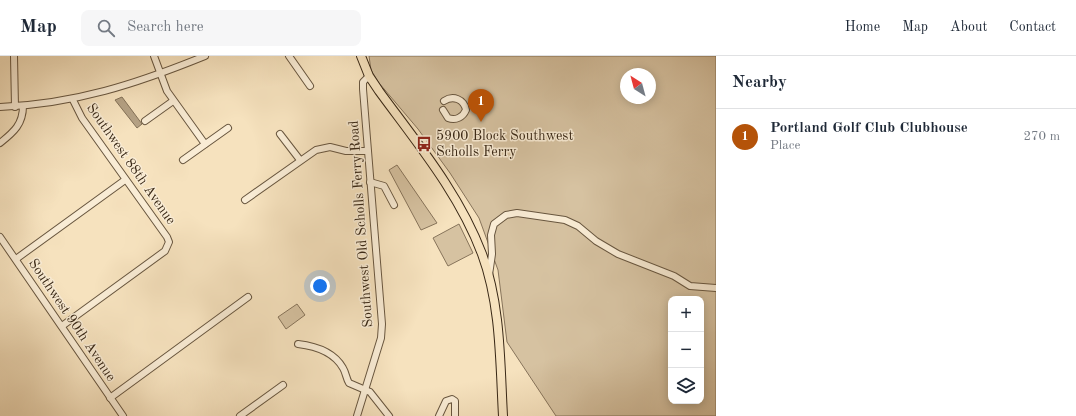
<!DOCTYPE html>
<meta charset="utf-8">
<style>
:root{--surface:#fff;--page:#f6f6f7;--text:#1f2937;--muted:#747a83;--line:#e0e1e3;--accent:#b45309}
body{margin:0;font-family:"Old Standard TT",serif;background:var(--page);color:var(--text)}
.controls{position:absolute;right:12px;bottom:12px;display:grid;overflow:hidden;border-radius:8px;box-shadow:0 2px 10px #0003}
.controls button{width:36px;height:36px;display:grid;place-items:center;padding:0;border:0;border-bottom:1px solid var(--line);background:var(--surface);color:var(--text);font:20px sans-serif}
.compass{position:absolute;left:620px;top:12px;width:36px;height:36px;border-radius:50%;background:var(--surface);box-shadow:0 2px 10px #0003;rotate:324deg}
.you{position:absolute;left:320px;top:230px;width:14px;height:14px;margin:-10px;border:3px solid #fff;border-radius:50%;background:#1a73e8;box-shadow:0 0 0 6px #1a73e833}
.badge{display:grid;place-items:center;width:26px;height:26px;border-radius:50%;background:var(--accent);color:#fff;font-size:13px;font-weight:700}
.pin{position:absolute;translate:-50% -33px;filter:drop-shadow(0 1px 2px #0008)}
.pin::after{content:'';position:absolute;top:21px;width:14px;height:12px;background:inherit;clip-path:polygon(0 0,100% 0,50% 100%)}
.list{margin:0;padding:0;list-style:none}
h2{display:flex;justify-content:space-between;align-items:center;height:52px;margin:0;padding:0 16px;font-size:17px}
h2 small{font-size:13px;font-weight:400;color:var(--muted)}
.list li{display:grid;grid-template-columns:26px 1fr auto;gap:12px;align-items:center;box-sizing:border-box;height:56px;padding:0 16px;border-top:1px solid var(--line)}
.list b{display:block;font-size:15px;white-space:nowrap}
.list p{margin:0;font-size:13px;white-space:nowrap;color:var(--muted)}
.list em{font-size:13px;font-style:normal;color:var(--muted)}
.icon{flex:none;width:22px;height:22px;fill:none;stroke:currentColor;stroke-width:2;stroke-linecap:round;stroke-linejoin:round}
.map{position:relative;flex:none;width:716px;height:360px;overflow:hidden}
header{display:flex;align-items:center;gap:24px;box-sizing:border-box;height:56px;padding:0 20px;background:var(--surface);border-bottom:1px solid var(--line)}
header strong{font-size:19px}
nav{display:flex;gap:22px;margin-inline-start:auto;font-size:14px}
.search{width:280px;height:36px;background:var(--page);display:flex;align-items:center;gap:10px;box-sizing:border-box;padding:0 14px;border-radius:8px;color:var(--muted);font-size:15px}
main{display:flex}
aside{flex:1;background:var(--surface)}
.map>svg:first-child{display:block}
.green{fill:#d6c2a1;stroke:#87745b;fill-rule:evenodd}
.water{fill:#b5a285;stroke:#837158}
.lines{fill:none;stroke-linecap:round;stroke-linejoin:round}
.minor-casing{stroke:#68563f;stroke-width:8}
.major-casing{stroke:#382715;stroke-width:10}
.minor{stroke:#f9ecd5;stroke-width:6}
.major{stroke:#f6e2be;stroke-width:8}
.labels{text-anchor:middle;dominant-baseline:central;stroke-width:3;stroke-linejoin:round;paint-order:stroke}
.poi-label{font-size:14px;fill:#382715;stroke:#f9ecd5;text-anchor:start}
.street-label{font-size:14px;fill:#382715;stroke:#f9ecd5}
</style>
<header>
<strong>Map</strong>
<div class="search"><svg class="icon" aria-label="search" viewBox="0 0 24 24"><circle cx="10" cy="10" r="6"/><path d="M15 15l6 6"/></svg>Search here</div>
<nav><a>Home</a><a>Map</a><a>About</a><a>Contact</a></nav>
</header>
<main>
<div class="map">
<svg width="716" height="360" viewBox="0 0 716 360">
<rect width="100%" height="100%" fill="#f6e2be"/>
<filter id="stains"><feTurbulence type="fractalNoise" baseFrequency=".005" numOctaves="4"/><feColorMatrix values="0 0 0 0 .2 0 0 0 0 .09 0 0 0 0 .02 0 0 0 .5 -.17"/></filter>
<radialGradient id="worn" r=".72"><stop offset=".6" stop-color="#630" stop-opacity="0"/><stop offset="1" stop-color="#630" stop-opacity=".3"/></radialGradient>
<!-- green -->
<g class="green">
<path d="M369,0H716V360H556L507,286L498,214L479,162L450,117L418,73L379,27L371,14ZM626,18H650V42H626ZM671,243H701V345H671Z"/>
<polygon points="397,109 437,167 421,174 389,114"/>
<polygon points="459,168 473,197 448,210 433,182"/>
<polygon points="297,248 305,259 286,273 278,261"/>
</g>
<!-- water -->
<polygon class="water" points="122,41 142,68 137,72 115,44"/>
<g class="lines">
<defs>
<g id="minor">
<polyline points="14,0 15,51"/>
<polyline points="154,0 167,35 205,88"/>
<polyline points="289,0 310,30"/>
<path d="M0,51C75,48 136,28 205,0"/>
<path d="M443,54L448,62C456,65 463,61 466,54C464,43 453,39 444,45"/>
<polyline points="145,65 173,45"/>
<polyline points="280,78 300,104"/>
<path d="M0,87C14,76 23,68 23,50"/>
<polyline points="183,104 228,72"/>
<polyline points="370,126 384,130 394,149"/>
<polyline points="245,144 316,94 330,91 346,95 367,95"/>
<polyline points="0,181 123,360"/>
<polyline points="16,203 125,124"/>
<polyline points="489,219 492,198 491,179 494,168 506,159 517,157 565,164 578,170 596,185 618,198 674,220 690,230 716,232"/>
<polyline points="62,270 165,195 169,186 167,181 82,62 73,44"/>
<path d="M298,288C315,290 334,296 343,312C346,317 346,322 349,327L370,336L389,360"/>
<polyline points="110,342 248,241"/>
<polyline points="240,360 283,329"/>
<polyline points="357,360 381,282 382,268 363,33 363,26 369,20"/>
<polyline points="439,360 446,345 452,343 455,345 455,360"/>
</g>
<path id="major" d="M361,0L369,20L379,35C417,87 459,137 482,198C501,249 500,307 503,360"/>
</defs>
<!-- minor casing -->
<use href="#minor" class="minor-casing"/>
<!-- major casing -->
<use href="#major" class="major-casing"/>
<!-- minor -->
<use href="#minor" class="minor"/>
<!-- major -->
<use href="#major" class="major"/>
</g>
<!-- icons -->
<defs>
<symbol id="bus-bare" viewBox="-9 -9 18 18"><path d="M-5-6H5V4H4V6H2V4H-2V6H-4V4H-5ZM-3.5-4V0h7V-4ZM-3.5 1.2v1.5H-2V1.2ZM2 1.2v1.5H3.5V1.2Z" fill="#8f2418" stroke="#f9ecd5" stroke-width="2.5" paint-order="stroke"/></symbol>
</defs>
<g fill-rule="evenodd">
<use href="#bus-bare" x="413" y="77" width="22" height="22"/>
</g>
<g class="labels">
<!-- poi labels -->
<g class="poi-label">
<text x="436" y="80">5900 Block Southwest<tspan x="436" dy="16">Scholls Ferry</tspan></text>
</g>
<!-- street labels -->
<g class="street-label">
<text transform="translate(131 108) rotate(55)">Southwest 88th Avenue</text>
<text transform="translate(361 168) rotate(-94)">Southwest Old Scholls Ferry Road</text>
<text transform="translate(72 264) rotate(56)">Southwest 90th Avenue</text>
</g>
</g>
<rect width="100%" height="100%" filter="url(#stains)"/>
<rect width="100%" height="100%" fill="url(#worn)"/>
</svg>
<div class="controls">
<button>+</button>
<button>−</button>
<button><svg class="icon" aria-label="layers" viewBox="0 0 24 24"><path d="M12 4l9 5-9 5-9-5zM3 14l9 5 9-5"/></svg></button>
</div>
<svg class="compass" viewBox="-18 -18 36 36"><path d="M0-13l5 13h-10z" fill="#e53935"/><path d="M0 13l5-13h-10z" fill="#747a83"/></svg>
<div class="you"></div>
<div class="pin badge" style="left:481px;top:66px">1</div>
</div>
<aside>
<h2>Nearby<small></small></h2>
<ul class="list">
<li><span class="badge">1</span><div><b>Portland Golf Club Clubhouse</b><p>Place</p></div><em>270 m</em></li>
</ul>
</aside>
</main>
